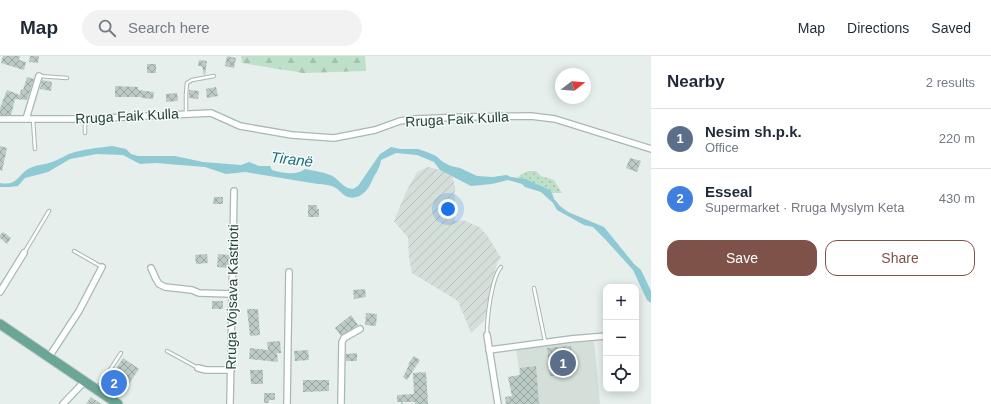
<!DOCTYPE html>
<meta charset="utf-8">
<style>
:root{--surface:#fff;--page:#f2f2f3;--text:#1f2937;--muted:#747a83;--line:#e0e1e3;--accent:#7f5249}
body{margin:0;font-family:Helvetica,sans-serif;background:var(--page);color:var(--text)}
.controls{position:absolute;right:12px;bottom:12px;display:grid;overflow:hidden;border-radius:8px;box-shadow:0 2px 10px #0003}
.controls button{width:36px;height:36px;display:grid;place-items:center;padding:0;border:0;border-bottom:1px solid var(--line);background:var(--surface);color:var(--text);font:20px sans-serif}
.compass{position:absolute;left:555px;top:12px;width:36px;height:36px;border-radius:50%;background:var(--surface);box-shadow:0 2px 10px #0003;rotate:73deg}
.you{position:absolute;left:448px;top:153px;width:14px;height:14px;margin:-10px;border:3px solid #fff;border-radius:50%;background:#1a73e8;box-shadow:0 0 0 6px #1a73e833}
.badge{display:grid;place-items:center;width:26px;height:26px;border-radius:50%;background:var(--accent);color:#fff;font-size:13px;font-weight:700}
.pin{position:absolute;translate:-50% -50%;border:2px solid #fff;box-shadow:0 1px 4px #0006}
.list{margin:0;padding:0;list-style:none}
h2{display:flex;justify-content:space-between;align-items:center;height:52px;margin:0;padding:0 16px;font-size:17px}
h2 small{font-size:13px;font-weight:400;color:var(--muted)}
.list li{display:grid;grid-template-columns:26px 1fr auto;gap:12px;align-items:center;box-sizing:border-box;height:60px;padding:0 16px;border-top:1px solid var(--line)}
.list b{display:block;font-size:15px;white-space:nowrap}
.list p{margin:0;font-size:13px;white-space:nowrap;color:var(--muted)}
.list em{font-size:13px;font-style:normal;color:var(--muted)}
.actions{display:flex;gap:8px;padding:12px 16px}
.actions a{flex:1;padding:9px 0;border:1px solid var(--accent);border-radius:12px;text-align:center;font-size:14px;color:var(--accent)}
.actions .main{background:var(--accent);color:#fff}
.icon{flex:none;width:22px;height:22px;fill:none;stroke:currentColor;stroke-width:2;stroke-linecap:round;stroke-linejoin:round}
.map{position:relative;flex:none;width:651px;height:348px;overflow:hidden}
header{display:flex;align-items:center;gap:24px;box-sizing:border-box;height:56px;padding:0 20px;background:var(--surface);border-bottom:1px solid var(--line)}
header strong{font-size:19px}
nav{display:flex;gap:22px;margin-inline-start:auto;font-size:14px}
.search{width:280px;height:36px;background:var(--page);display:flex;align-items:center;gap:10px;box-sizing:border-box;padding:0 14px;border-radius:22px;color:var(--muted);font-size:15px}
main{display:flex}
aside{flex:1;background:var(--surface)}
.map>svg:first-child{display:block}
.built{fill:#d4dfda}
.industrial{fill:url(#industrial-furrows)}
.grass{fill:url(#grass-dots)}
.forest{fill:url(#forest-firs)}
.water{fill:#8ec9d4}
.building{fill:url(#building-cross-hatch)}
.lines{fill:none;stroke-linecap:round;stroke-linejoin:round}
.lane-casing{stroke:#a8b8b2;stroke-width:4.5}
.street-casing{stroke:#a8b8b2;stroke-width:8}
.primary-casing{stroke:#c2cac8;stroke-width:11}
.path{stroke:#86b3a5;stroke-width:1;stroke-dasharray:2 3;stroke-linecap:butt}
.lane{stroke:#fff;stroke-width:2.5}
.street{stroke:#fff;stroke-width:5.5}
.primary{stroke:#6aa596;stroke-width:9}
.labels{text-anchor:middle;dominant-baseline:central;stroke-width:3;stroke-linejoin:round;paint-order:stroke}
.street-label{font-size:14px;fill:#24423a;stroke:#f7fbf9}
.water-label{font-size:15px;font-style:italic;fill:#1c6f80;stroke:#f7fbf9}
</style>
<header>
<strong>Map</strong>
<div class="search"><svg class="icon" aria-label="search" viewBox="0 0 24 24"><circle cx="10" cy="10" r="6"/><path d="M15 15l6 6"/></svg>Search here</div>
<nav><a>Map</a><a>Directions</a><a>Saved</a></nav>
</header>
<main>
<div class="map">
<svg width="651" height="348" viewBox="0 0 651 348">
<defs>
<pattern id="industrial-furrows" width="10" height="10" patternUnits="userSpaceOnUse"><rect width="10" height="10" fill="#d4dfda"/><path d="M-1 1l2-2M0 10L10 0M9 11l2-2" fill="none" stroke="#b6c1bc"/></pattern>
<pattern id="grass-dots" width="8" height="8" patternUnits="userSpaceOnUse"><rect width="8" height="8" fill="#bfe0c8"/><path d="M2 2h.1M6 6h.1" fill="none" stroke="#a4c1ad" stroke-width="1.8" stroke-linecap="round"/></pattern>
<pattern id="forest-firs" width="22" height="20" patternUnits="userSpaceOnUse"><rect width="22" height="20" fill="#bfe0c8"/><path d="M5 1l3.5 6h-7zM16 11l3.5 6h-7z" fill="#a4c1ad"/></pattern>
<pattern id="building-cross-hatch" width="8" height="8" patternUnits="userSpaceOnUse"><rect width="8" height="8" fill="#bbcac4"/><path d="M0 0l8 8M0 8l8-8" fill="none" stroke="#98a6a0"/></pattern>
</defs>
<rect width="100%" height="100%" fill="#e6efeb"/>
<!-- built -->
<polygon class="built" points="594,285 600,348 523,348 516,292"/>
<!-- industrial -->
<polygon class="industrial" points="428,111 440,114 452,120 455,131 455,165 463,164 479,171 487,179 501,202 497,207 484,265 471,277 458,245 412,217 409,202 408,182 394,165 406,136 417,116"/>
<!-- grass -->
<polygon class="grass" points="528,115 536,115 541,120 554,124 562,137 552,137 550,134 526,123 518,122 520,119"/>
<!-- forest -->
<polygon class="forest" points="241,0 365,0 366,15 303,17 242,7"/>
<!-- water -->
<path class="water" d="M112,90L126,93L131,98L138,100H175L203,106L241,109L249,106L259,110H270L272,114C282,117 297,120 305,113C314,115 326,116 334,121C341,126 343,132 353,133L358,130L380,98L391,91L400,93H418L427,96L436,100L443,106L451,110L460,112L477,120L493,121L506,119L511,121L526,123L550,134L552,137L554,143L560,150L568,156L604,171L634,208L641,214L651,235V247L647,244L633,214L605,183L593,171L584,169L557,154L553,147L541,136L525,131L522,128L508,124L492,128L471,130L440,114L434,106L417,99L396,97L381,104C380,113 374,119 371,127C366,138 355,146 344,139C341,137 339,134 336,132C331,129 324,128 318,128L245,116L226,118L205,111L156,107L140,108L123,99L97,98L70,103L48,116L25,122L18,130L10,131H0V127C17,130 16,121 28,113C35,109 42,109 49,107C56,105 62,101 69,98C83,93 97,92 112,90Z"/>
<!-- building -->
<g class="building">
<polygon points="3,0 20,0 19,4 26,6 24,14 1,7"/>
<polygon points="30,0 39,0 38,7 29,6"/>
<polygon points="227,0 236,2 234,12 225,10"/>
<polygon points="199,4 207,5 205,19 204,19 202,10 198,10"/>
<rect x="147" y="8" width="9" height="9"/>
<polygon points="27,21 34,23 27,44 15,43 11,59 0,59 0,52 7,34 20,39 21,33 23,34"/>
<polygon points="42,24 52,26 51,35 40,33"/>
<polygon points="115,30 138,31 138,34 154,36 153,43 142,42 142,41 115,41"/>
<polygon points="216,31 218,40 207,42 206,33"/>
<polygon points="189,34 199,35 198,43 189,42"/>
<polygon points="177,37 178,45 166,46 166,38"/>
<polygon points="0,90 7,92 2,115 0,114"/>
<polygon points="630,102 641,105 637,116 626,112"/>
<polygon points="214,141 223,141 223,148 213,148"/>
<polygon points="308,149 317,149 317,153 319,153 319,161 308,161"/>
<polygon points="3,176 11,182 7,188 0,182 0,179"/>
<polygon points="207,198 208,207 196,208 195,199"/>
<polygon points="218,198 229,199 228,212 217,211"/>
<polygon points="365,233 366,241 354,243 353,234"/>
<rect x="212" y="245" width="11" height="8"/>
<polygon points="247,253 258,253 260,279 250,280"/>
<polygon points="366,257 377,258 376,270 365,269"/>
<polygon points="351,259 358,269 341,280 335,272"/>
<polygon points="280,285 281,297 277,297 278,306 249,303 250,292 268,294 267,286"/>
<polygon points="571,290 574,318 550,320 547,292"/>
<polygon points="308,294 309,304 295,305 294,295"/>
<polygon points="357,297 357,305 346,305 346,298"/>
<polygon points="414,300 420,304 407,324 403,321 409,309 408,308"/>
<polygon points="123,302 139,313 122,338 106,328"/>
<polygon points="536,310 539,348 506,348 505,341 512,340 508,321 520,319 520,312"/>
<polygon points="250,314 263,314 263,328 251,328"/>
<polygon points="426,316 428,348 415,348 415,346 397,346 397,339 414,338 413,317"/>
<polygon points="303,324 329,324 329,335 303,336"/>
<polygon points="264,337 275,337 275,344 269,344 269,347 264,347"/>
<polygon points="91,341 101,348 86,348"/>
</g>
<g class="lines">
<defs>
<g id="lane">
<polyline points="39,20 67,22"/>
<polyline points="186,57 186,38 187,27 192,24 214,20"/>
<polyline points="85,63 85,77"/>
<polyline points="33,64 35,93"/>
<polyline points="74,195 102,211"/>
<polyline points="24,197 49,155"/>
<polyline points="534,232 545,285"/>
<path d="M487,278C487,263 491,223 501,211"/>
<polyline points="167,295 198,312"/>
<polyline points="98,332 121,297"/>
</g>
<g id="street">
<polyline points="0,63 85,63 211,57 240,70 292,79 334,82 375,74 400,65 414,63 464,61 531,60 555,63 651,93"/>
<polyline points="26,63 39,20"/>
<polyline points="151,212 156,223 159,228 165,231 192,234 199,237 232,238"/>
<polyline points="0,236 24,197"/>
<polyline points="487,279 498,348"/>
<polyline points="489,294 571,283 606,280"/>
<polyline points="49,301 79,255 102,211"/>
<polyline points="198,312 206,314 231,314"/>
<polyline points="63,348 85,325"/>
<polyline points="230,348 234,135"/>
<polyline points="287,348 289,216"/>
<polyline points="341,348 342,286 344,282 360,273"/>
</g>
<polyline id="primary" points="0,268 118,348"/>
</defs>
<!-- lane casing -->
<use href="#lane" class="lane-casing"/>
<!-- street casing -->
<use href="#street" class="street-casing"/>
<!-- primary casing -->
<use href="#primary" class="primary-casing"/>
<!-- path -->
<polyline class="path" points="402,346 402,348"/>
<!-- lane -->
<use href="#lane" class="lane"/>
<!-- street -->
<use href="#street" class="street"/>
<!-- primary -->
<use href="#primary" class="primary"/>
</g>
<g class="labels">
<!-- street labels -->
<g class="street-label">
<text transform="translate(127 60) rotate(-3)">Rruga Faik Kulla</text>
<text transform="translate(457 63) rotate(-3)">Rruga Faik Kulla</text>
<text transform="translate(232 241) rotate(-89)">Rruga Vojsava Kastrioti</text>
</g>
<!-- water labels -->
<g class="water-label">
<text transform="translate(292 103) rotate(7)">Tiranë</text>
</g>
</g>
</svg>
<div class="controls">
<button>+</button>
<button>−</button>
<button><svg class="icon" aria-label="locate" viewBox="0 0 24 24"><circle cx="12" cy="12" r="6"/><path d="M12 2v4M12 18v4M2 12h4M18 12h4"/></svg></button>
</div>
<svg class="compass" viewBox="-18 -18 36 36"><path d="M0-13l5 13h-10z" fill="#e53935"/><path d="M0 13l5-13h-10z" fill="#747a83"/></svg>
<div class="you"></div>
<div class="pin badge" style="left:563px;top:307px;background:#5c6f8a">1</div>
<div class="pin badge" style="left:114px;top:327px;background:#3f7fe0">2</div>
</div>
<aside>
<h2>Nearby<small>2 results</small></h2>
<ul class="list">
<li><span class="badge" style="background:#5c6f8a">1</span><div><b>Nesim sh.p.k.</b><p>Office</p></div><em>220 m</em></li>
<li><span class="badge" style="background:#3f7fe0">2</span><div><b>Esseal</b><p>Supermarket · Rruga Myslym Keta</p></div><em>430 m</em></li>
</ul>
<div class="actions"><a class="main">Save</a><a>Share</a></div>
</aside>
</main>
